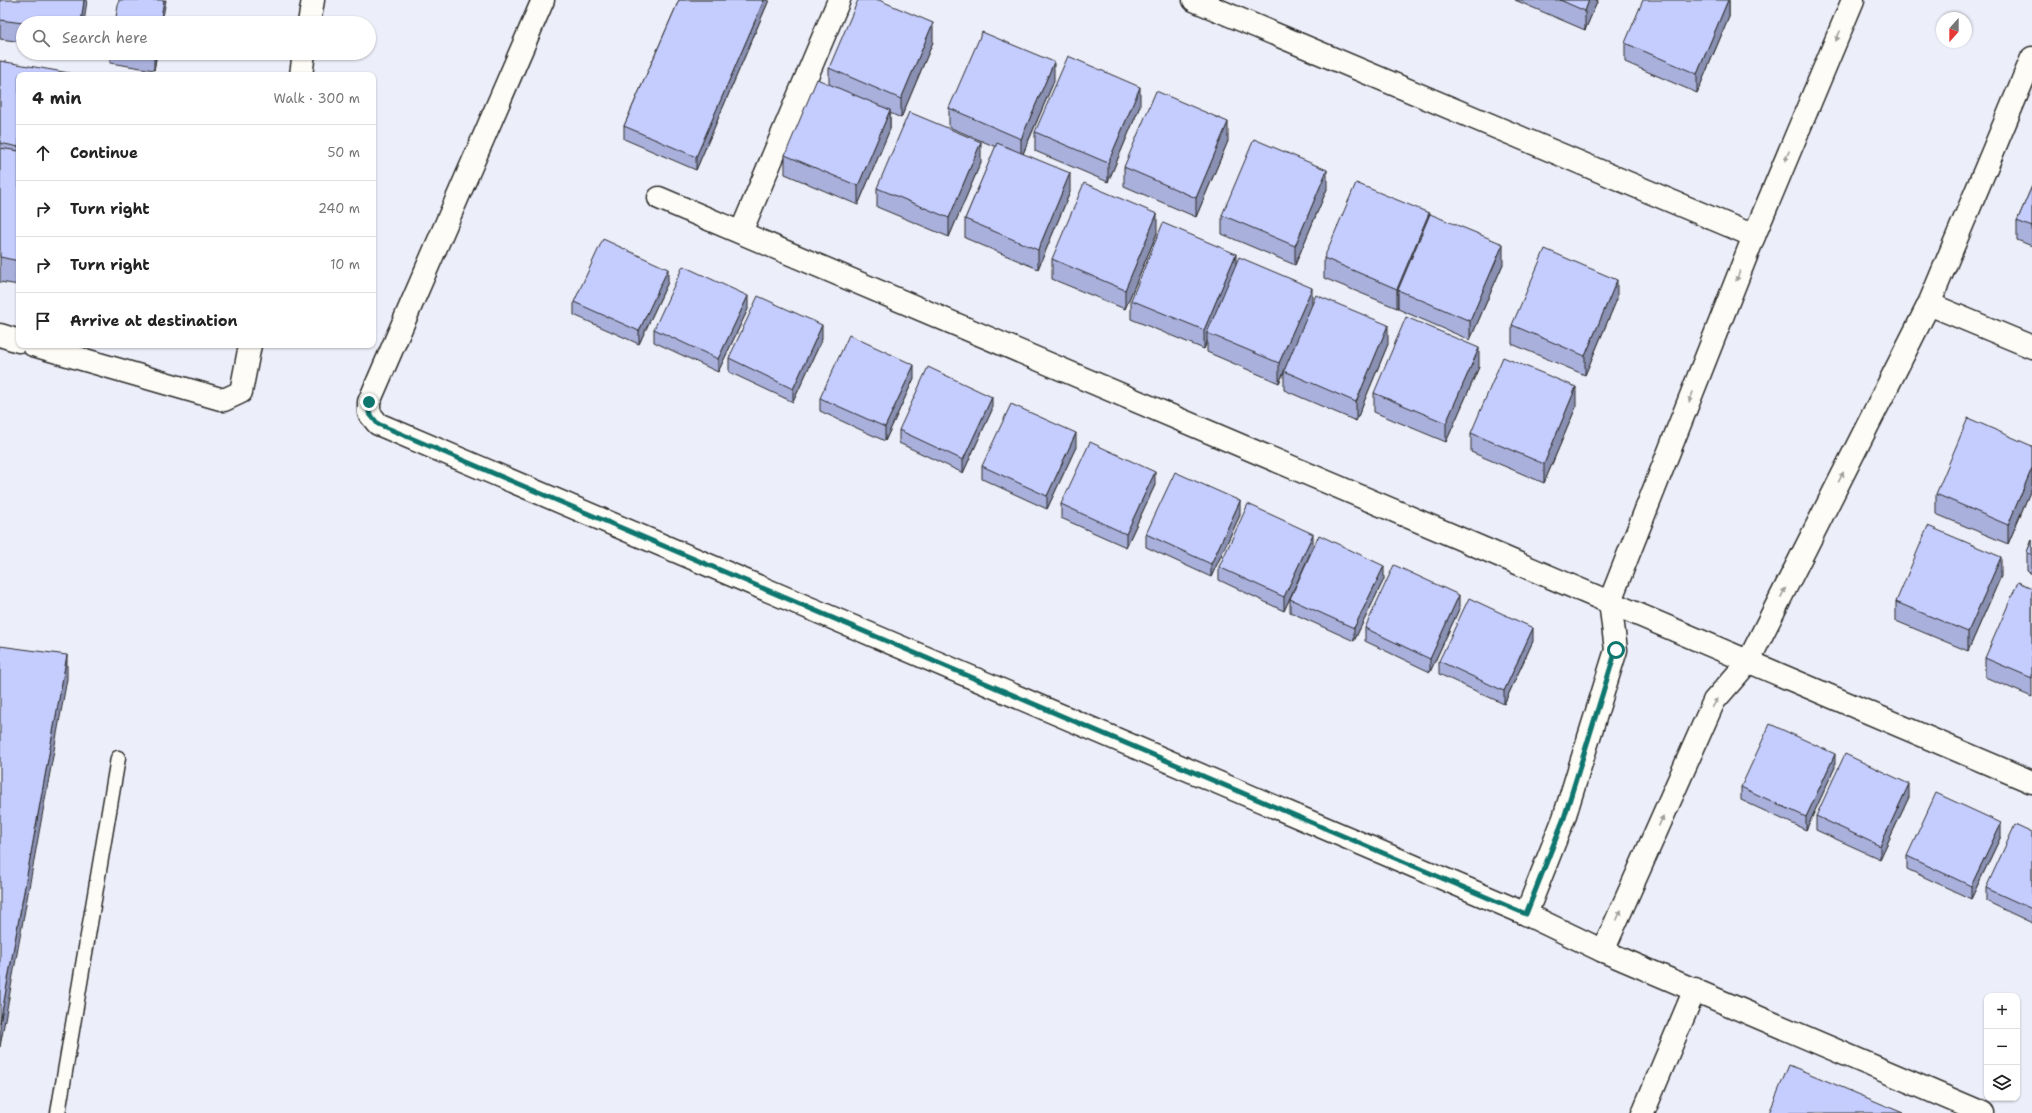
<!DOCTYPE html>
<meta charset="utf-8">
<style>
:root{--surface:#fff;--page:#f2f2f2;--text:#222;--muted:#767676;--line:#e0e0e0}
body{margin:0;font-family:"Shantell Sans",sans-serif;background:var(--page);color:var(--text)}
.controls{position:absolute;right:12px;bottom:12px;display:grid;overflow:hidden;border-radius:8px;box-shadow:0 1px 3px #0004}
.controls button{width:36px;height:36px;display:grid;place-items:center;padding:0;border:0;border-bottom:1px solid var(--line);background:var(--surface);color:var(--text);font:20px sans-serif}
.compass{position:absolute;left:1936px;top:12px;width:36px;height:36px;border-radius:50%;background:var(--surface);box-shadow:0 1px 3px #0004;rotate:201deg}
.stop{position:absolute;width:12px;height:12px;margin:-9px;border:3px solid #0f766e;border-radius:50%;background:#fff}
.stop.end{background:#0f766e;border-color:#fff;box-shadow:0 1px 4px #0008}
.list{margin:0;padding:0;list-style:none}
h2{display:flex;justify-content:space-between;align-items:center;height:52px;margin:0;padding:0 16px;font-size:17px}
h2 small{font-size:13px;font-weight:400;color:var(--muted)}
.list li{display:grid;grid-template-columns:26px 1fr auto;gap:12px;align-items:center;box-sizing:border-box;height:56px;padding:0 16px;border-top:1px solid var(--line)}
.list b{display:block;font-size:15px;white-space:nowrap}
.list em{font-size:13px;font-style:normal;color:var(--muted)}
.icon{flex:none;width:22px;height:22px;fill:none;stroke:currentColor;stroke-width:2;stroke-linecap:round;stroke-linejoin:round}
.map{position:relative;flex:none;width:2032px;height:1113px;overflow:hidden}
.search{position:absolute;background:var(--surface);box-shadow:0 1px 3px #0004;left:16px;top:16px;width:360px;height:44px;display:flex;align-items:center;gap:10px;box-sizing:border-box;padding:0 14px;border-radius:22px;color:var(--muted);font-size:15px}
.panel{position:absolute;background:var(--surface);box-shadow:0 1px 3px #0004;left:16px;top:72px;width:360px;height:276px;border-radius:8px}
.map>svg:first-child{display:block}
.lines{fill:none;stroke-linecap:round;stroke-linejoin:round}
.lane-casing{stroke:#2b2b2b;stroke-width:17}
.street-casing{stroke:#2b2b2b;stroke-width:25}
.lane{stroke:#fdfcf7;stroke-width:14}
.street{stroke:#fdfcf7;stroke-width:22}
.wall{fill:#a9b0db;stroke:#2b2b2b}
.shaded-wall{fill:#8a90b2;stroke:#2b2b2b}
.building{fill:#c5cdff;stroke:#2b2b2b}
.oneway{fill:#9e9e9b}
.route{stroke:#0f766e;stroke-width:5}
</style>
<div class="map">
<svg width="2032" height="1113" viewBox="0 0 2032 1113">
<rect width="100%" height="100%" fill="#eceef9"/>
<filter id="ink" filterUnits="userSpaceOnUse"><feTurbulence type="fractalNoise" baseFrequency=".025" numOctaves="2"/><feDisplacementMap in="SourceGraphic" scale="8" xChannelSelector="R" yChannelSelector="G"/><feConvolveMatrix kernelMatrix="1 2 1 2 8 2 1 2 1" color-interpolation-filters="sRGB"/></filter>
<g filter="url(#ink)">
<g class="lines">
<defs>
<polyline id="lane" points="58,1113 118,758"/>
<g id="street">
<polyline points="543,0 369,402 369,413 378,424 1526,914 1603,951 1983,1113"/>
<polyline points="1194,0 1754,236"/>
<polyline points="309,23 313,0"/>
<polyline points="301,75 304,53"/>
<polyline points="659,198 2032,782"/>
<polyline points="741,232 839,0"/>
<polyline points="1929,304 2032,347"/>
<polyline points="0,335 19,341"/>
<polyline points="33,345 224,400 241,392 250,345"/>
<polyline points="1526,914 1564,818 1616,650 1610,601 1754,236 1853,0"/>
<polyline points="1603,951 1714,701 1748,662 1929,304 2032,58"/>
<polyline points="1643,1113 1695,989"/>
</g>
</defs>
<!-- lane casing -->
<use href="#lane" class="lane-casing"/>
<!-- street casing -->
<use href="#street" class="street-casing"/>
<!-- lane -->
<use href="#lane" class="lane"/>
<!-- street -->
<use href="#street" class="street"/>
</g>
<!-- wall -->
<g class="wall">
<polygon points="0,0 23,23 23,42 0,39"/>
<polygon points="679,0 769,0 696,170 624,139 624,126"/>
<polygon points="1515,0 1598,0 1585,30"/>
<polygon points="1729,0 1729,17 1697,93 1625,62 1625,43"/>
<polygon points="933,42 901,118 890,113 890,129 858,205 785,174 785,155 829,84 829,68"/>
<polygon points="110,53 157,53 154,70 110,63"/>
<polygon points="0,61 19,75 19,285 0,282"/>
<polygon points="1054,81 1023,154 1070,192 1038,269 965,238 965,219 996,147 949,127 949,108"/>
<polygon points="1140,106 1108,182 1035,151 1035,132"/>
<polygon points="1228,141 1196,217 1124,186 1124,167"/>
<polygon points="981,162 949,237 877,207 877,188"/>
<polygon points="2032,186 2032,246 2017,240 2017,221"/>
<polygon points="1327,189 1295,265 1222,234 1222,215"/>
<polygon points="1429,216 1503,264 1470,340 1398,309 1398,306 1397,308 1324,278 1324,258"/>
<polygon points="1157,233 1125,309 1052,279 1052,259"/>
<polygon points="1236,265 1312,306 1388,344 1356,421 1284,390 1284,372 1279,383 1207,352 1207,341 1204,349 1131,319 1131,300"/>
<polygon points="668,282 639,344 574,315 574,302"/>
<polygon points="1617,299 1585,375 1512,344 1512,325"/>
<polygon points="748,309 718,372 654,342 654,329"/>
<polygon points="822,339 793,402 729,372 729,358"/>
<polygon points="1479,367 1446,442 1374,412 1374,393"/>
<polygon points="914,378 885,441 820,411 820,398"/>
<polygon points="1576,407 1544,483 1471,452 1471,433"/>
<polygon points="992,410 963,473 899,443 899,430"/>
<polygon points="2032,446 2032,487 2008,544 1936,514 1936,494"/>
<polygon points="1076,447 1047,509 982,479 982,466"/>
<polygon points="1155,485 1126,547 1061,518 1061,504"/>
<polygon points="1240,515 1211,577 1146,547 1146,534"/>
<polygon points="2032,540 2032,574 2027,571 2027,552"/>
<polygon points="1313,547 1284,611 1219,580 1219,567"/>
<polygon points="2001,576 1968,651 1896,621 1896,602"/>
<polygon points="1384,579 1354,641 1290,612 1290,599"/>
<polygon points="2032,588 2032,697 1985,677 1985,658"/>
<polygon points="1459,609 1430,672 1365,641 1365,628"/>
<polygon points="1533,641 1504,704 1439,674 1439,661"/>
<polygon points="1835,767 1806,830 1741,800 1741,787"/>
<polygon points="1909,797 1880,859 1816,830 1816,816"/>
<polygon points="2032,833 2032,923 1986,901 1986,888"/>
<polygon points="2001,836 1971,899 1907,869 1907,856"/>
</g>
<!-- shaded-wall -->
<g class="shaded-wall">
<polygon points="84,0 87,0 84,23 81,23"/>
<polygon points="164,0 166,0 162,23 160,23"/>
<polygon points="764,0 769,0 696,170 696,157"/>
<polygon points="1589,0 1598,0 1585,30 1585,11"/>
<polygon points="1728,0 1729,0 1729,17 1697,93 1697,74"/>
<polygon points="933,23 933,42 901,118 901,99"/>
<polygon points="155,53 157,53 154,70 154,57"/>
<polygon points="1054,62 1054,81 1021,158 1021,139"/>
<polygon points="1140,87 1140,106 1108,182 1108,163"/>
<polygon points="890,110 890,129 858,205 858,186"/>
<polygon points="1228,122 1228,141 1196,217 1196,198"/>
<polygon points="981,142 981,162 949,237 949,218"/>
<polygon points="1327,170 1327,189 1295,265 1295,246"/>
<polygon points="1070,173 1070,192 1038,269 1038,250"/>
<polygon points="1429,213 1429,232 1398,290 1398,306 1397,308 1397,289"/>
<polygon points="1157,214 1157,233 1125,309 1125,290"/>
<polygon points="1503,244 1503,264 1470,340 1470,321"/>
<polygon points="1236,254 1236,273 1207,333 1207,341 1204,349 1204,330"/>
<polygon points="668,269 668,282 639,344 639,331"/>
<polygon points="1617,280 1617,299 1585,375 1585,356"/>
<polygon points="1312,288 1312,307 1279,383 1279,363"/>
<polygon points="748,296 748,309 718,372 718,359"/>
<polygon points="822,325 822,339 793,402 793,389"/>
<polygon points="1388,325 1388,344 1356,421 1356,402"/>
<polygon points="1479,348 1479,367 1446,442 1446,423"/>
<polygon points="914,365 914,378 885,441 885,427"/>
<polygon points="1576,387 1576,407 1544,483 1544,464"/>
<polygon points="992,397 992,410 963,473 963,460"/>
<polygon points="1076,433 1076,447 1047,509 1047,496"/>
<polygon points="2032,468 2032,487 2008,544 2008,525"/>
<polygon points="1155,472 1155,485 1126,547 1126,534"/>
<polygon points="1240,501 1240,515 1211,577 1211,564"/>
<polygon points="1313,534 1313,547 1284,611 1284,597"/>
<polygon points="2001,557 2001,576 1968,651 1968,632"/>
<polygon points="1384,566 1384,579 1354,641 1354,628"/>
<polygon points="1459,595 1459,609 1430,672 1430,659"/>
<polygon points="1533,628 1533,641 1504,704 1504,691"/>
<polygon points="67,655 67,679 0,1047 0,1023"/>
<polygon points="1835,754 1835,767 1806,830 1806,817"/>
<polygon points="1909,784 1909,797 1880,859 1880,846"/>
<polygon points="2001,823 2001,836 1971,899 1971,886"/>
</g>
<!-- building -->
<g class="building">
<polygon points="0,0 84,0 81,23 23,23 0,20"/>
<polygon points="119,0 164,0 160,23 115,23"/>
<polygon points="679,0 764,0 696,157 624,126"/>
<polygon points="858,0 879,0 933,23 901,99 829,68"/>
<polygon points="1560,0 1589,0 1585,11"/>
<polygon points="1643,0 1728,0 1697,74 1625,43"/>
<polygon points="982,32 1054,62 1021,139 949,108"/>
<polygon points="130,53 155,53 154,57"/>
<polygon points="1068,56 1140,87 1108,163 1035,132"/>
<polygon points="0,61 81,75 19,75 19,147 0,143"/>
<polygon points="817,79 890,110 858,186 785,155"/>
<polygon points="1156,91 1228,122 1196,198 1124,167"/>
<polygon points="909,112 981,142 949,218 877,188"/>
<polygon points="1254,139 1327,170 1295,246 1222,215"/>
<polygon points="997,143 1070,173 1038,250 965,219"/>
<polygon points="0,148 19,151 19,261 0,257"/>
<polygon points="1084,183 1157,214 1125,290 1052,259"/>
<polygon points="1356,183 1429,213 1397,289 1324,258"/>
<polygon points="2032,186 2032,227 2017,221"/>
<polygon points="1430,214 1503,244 1470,321 1398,290"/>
<polygon points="1163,223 1236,254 1204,330 1131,300"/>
<polygon points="603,239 668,269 639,331 574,302"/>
<polygon points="1545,249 1617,280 1585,356 1512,325"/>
<polygon points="1239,257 1312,288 1279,363 1207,333"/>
<polygon points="683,266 748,296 718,359 654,329"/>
<polygon points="1316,295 1388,325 1356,402 1284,371"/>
<polygon points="758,296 822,325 793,389 729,358"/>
<polygon points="1406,317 1479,348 1446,423 1374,393"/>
<polygon points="849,335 914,365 885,427 820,398"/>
<polygon points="1503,357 1576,387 1544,464 1471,433"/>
<polygon points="928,367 992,397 963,460 899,430"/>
<polygon points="1011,404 1076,433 1047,496 982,466"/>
<polygon points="1968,418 2032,446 2032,468 2008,525 1936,494"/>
<polygon points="1090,442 1155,472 1126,534 1061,504"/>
<polygon points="1175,472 1240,501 1211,564 1146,534"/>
<polygon points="1248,504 1313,534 1284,597 1219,567"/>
<polygon points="1928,526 2001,557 1968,632 1896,602"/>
<polygon points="1319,535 1384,566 1354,628 1290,599"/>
<polygon points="2032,540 2032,555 2027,552"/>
<polygon points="1394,565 1459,595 1430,659 1365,628"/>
<polygon points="2018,582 2032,588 2032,678 1985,658"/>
<polygon points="1469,598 1533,628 1504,691 1439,661"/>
<polygon points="0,646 67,655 0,1023"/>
<polygon points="1770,724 1835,754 1806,817 1741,787"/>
<polygon points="1845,754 1909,784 1880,846 1816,816"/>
<polygon points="1936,793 2001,823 1971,886 1907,856"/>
<polygon points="2015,825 2032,833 2032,909 1986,888"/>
<polygon points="1789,1065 1903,1113 1769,1113"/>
</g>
<!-- one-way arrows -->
<defs><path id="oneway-solid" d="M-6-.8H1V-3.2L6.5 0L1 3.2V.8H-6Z"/></defs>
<g class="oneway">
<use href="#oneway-solid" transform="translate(1838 36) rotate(113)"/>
<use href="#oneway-solid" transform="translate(1787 156) rotate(113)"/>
<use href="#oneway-solid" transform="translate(1738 276) rotate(111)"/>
<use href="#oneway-solid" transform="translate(1691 397) rotate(111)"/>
<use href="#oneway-solid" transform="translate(1841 477) rotate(-63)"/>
<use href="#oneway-solid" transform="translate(1783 593) rotate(-63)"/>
<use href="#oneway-solid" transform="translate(1715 703) rotate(-59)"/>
<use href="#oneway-solid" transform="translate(1661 821) rotate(-66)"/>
<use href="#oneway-solid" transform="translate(1619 915) rotate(-66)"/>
</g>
</g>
<g class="lines" filter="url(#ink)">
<!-- route -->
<polyline class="route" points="369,402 369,413 378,424 1526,914 1564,818 1616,650"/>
</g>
</svg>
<div class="controls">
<button>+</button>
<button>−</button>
<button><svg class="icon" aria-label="layers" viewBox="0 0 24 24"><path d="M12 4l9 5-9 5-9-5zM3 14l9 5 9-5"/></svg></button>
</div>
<svg class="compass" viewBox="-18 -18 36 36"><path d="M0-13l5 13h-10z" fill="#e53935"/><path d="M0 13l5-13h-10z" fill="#767676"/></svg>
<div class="stop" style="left:1616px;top:650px"></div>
<div class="stop end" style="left:369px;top:402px"></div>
<div class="search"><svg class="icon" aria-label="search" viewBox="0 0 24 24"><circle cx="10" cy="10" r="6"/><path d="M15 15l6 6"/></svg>Search here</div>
<section class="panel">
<h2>4 min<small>Walk · 300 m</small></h2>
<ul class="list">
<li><svg class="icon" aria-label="ahead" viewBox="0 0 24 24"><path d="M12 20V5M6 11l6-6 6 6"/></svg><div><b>Continue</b></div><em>50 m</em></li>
<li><svg class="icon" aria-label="right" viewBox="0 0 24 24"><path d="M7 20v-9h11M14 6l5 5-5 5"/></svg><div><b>Turn right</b></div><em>240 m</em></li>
<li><svg class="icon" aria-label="right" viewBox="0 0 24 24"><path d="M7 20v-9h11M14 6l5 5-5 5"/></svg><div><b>Turn right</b></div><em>10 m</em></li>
<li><svg class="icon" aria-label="arrive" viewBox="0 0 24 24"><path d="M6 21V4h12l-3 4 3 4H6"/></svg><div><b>Arrive at destination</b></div></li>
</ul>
</section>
</div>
